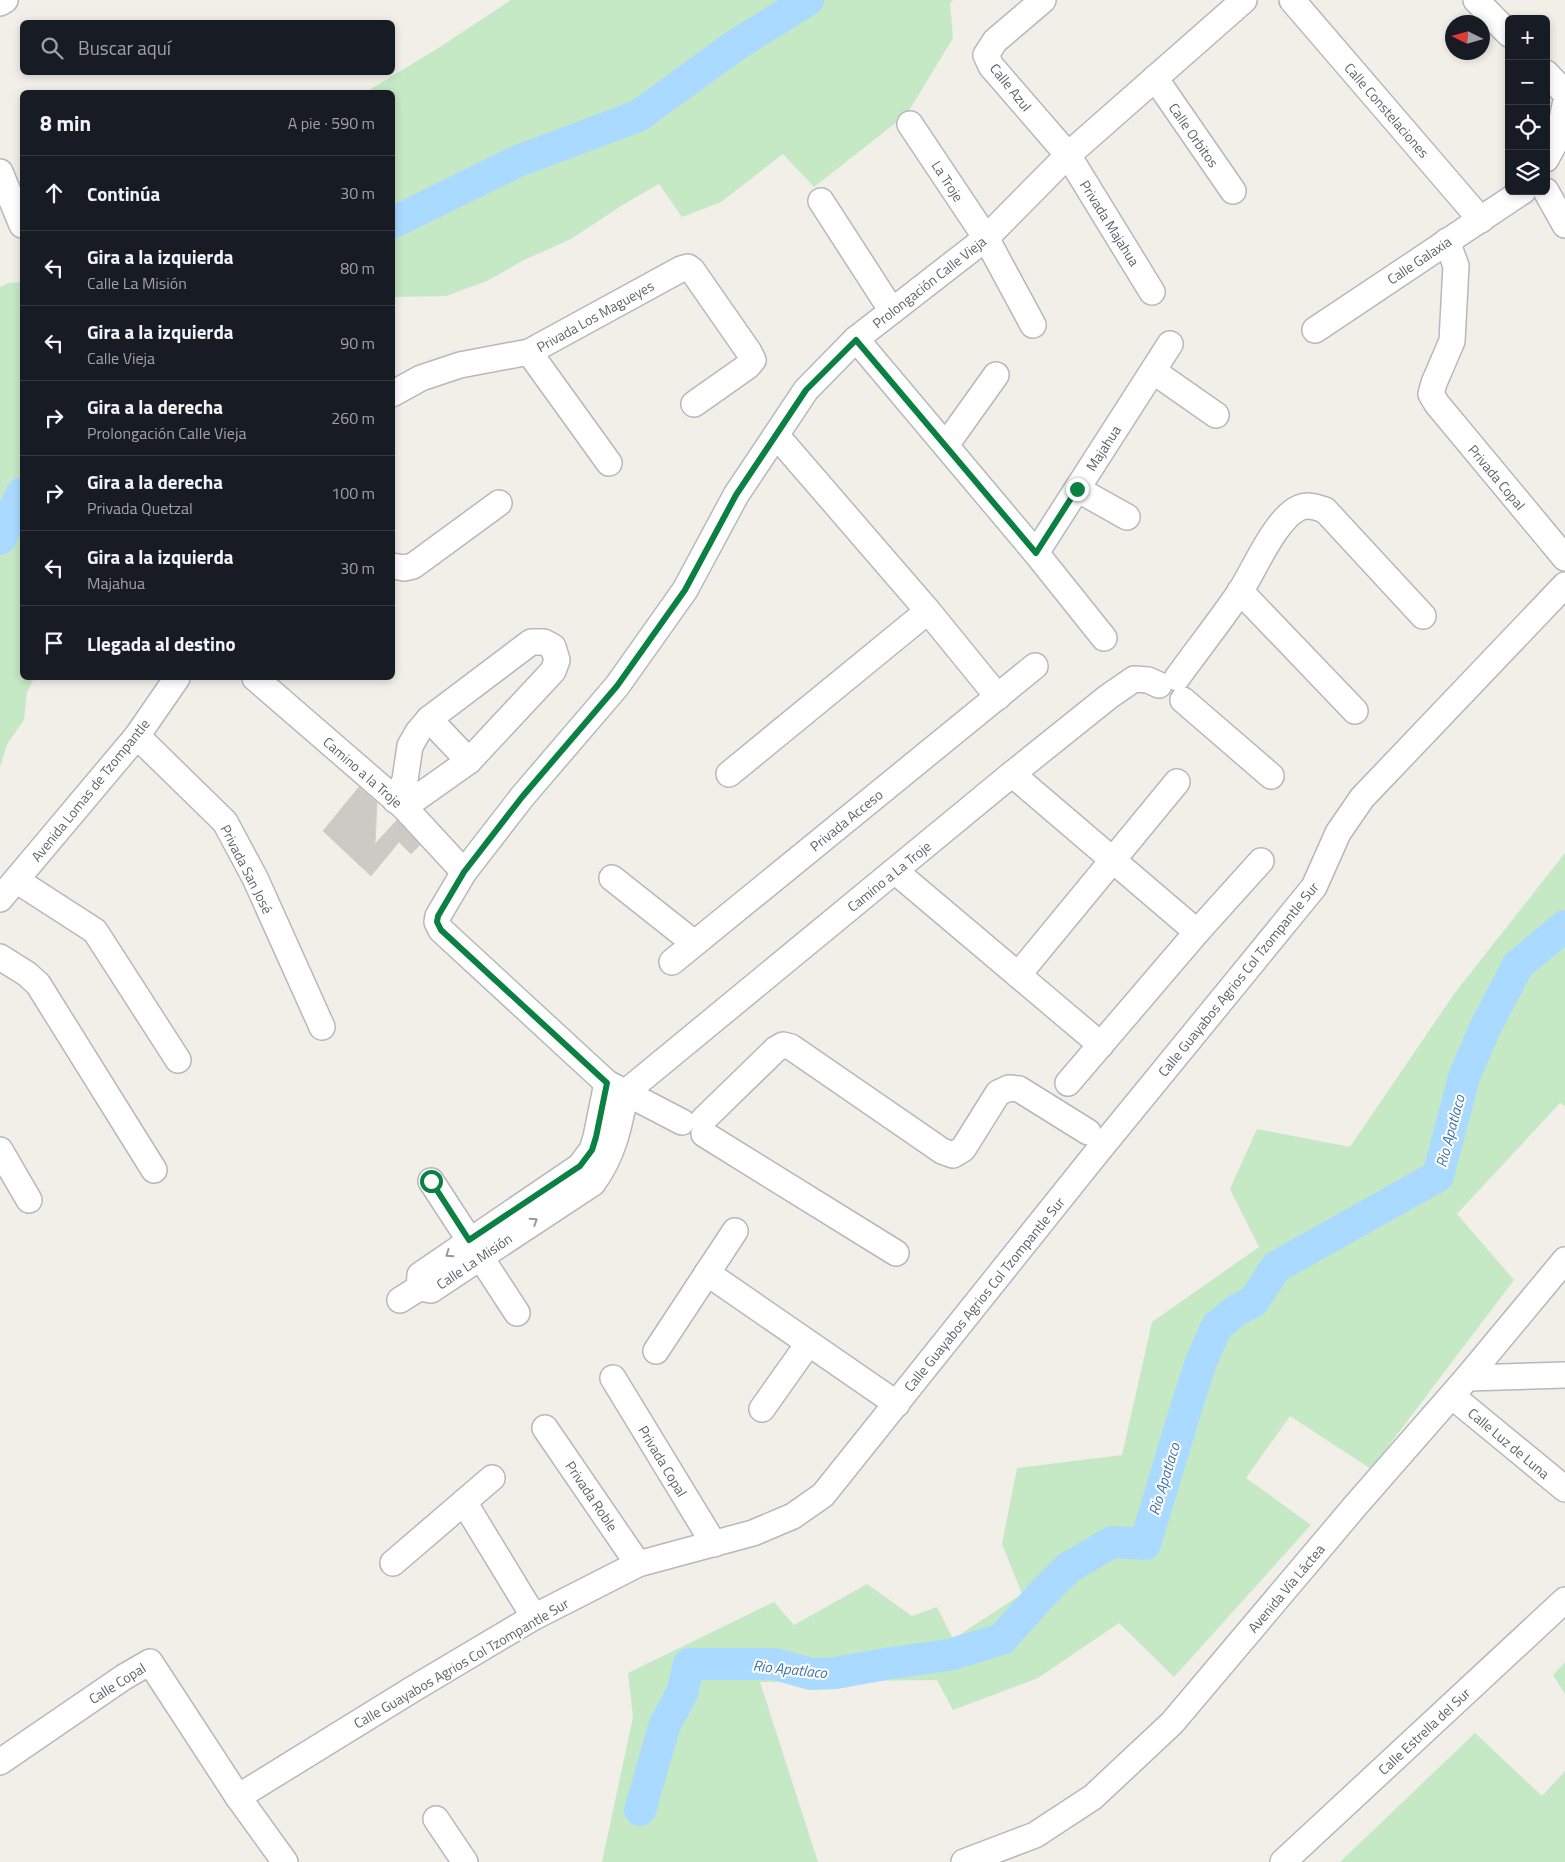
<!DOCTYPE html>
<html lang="es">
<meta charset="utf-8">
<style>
:root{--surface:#171b24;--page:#20242c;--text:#f1f3f6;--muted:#9ea1a6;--line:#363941}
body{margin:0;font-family:"Titillium Web",sans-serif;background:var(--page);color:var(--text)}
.controls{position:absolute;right:15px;top:15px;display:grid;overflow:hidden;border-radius:8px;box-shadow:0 2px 8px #0003}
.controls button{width:45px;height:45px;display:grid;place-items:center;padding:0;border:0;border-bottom:1px solid var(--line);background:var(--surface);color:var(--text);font:25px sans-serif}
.compass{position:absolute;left:1445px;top:15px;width:45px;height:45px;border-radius:50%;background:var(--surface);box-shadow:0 2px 8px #0003;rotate:275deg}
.stop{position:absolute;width:15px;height:15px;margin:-11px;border:4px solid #0b8043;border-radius:50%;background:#fff}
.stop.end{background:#0b8043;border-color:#fff;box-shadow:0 1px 5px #0008}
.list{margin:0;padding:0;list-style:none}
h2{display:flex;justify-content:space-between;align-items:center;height:65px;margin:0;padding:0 20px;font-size:21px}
h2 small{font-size:16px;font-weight:400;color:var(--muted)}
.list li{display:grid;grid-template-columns:32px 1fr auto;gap:15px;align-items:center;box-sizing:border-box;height:75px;padding:0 20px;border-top:1px solid var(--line)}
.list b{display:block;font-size:19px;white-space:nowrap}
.list p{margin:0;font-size:16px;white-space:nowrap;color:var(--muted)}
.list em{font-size:16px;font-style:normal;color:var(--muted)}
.icon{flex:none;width:28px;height:28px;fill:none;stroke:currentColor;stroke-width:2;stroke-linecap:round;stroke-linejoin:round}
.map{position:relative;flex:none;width:1565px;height:1862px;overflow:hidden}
.search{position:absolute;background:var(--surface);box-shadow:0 2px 8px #0003;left:20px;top:20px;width:375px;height:55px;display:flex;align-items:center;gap:12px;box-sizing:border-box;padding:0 18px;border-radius:8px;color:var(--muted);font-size:19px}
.panel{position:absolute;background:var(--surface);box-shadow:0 2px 8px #0003;left:20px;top:90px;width:375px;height:590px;border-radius:8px}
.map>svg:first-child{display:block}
.green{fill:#c5e8c5}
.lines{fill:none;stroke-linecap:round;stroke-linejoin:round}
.river{stroke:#aadaff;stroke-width:32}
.building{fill:#cccac5;stroke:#d6d1c6}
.minor-casing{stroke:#b5b8bc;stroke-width:28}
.minor{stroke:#fff;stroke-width:25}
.oneway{stroke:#979a9d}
.route{stroke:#0b8043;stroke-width:6}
.labels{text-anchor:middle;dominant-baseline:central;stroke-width:4;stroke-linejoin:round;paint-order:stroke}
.street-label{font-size:14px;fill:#5f6368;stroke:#fff}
.water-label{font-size:15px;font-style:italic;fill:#4174aa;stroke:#fff}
</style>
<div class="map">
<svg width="1565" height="1862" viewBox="0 0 1565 1862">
<rect width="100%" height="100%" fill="#f1efe8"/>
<!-- green -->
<g class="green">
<polygon points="511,0 953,0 950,3 953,38 907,114 814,187 783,154 721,202 682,217 659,184 624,204 571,239 524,260 487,281 446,296 393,297 392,92 366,92 440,47"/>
<polygon points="22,282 22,678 34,678 27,692 24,720 7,744 0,767 0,287 8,283"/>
<polygon points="1565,853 1565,1106 1560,1103 1457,1214 1514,1280 1371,1469 1290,1416 1246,1478 1311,1525 1174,1677 1119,1623 1038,1678 953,1710 937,1680 760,1682 818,1862 602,1862 633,1717 628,1673 774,1602 794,1625 867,1584 912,1616 937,1607 953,1639 1022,1594 1002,1544 1017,1468 1122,1455 1152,1322 1259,1247 1230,1189 1257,1129 1350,1147 1454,994"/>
<polygon points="1565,1662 1565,1694 1553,1675"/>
<polygon points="1475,1733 1542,1796 1565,1771 1565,1862 1340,1862"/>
</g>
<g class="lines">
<!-- river -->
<g class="river">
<polyline points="392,223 518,161 638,116 736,45 808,0"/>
<polyline points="0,539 22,493"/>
<polyline points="640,1810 665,1724 682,1693 689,1664 775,1664 811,1674 836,1673 885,1664 949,1655 1002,1639 1044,1592 1068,1568 1112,1542 1145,1544 1187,1405 1201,1362 1217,1326 1237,1310 1253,1302 1276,1267 1438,1176 1464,1077 1486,1026 1518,965 1565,926"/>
</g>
</g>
<!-- building -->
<polygon class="building" points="359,787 377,803 375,844 397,820 420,845 411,854 399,842 371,876 323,831"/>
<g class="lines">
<defs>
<g id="minor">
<polyline points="1043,0 995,41 986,55 991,66 1068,155 1152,292"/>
<polyline points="1292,0 1481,220"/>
<polyline points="1476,0 1509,34"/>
<polyline points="0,3 5,0"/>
<polyline points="1546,73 1565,93"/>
<polyline points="1155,78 1233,191"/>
<polyline points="910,124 986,238 1033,325"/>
<polyline points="1546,159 1559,135 1565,105"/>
<polyline points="0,172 22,225"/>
<polyline points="1546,191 1565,225"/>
<polyline points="821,201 892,311"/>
<polyline points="1447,241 1456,266 1452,341 1434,383 1431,394 1437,404 1565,558"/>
<polyline points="1315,330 1523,191"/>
<polyline points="856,339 1036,553 1104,638"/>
<polyline points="529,352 609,463"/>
<polyline points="1153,371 1216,415"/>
<polyline points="392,394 421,378 460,365 529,352 681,269 688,267 692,270 749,352 753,360 748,366 694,404"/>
<polyline points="776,435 928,611 998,697"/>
<polyline points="946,445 996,375"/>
<polyline points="1077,489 1127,517"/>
<polyline points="1036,553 1170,344"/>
<polyline points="392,566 404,568 413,566 499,503"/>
<polyline points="1240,591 1355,711"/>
<polyline points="255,678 404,807 464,872"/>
<path d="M1177,678C1198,649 1220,621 1240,592C1254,570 1276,518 1299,508C1308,504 1316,507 1325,510L1423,616"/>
<polyline points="1183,700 1271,776"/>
<polyline points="429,719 469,761"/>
<polyline points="137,736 225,822 255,878 322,1027"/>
<polyline points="729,774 928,611"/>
<polyline points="1012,774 1197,932"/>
<polyline points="395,800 405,780 410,746 418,732 429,719 531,642 544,642 553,647 557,660 553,671 469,761 404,807"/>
<polyline points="895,871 1101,1045"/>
<polyline points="612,878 694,943"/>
<polyline points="16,880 95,931 178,1060"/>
<polyline points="0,899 137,736 177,678"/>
<polyline points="0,957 27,974 38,984 154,1170"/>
<polyline points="672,962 1035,666"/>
<polyline points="1018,975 1177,782"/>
<polyline points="1068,1083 1197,932 1261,861"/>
<polyline points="626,1092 1012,774 1108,697 1134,679 1148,680 1159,685"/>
<polyline points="703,1120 776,1049 783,1045 791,1047 942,1151 953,1155 963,1149 998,1093 1009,1088 1019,1089 1088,1132"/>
<polyline points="682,1122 607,1083 441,930 437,922 438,916 464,872 522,797 617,686 685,590 736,495 806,390 856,339 986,238 1068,155 1244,0"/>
<polyline points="704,1134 896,1253"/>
<polyline points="0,1150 29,1200"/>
<polyline points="431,1181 517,1313"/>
<polyline points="707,1273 897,1404"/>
<path d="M419,1288L431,1290L593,1183C614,1154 619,1126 626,1092"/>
<polyline points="419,1288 420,1275 580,1166 592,1150 596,1137 607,1083"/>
<polyline points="400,1300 419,1288"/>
<polyline points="656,1351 735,1231"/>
<polyline points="613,1378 714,1544"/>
<polyline points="1467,1378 1565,1375"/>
<polyline points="1452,1396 1565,1489"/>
<polyline points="762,1409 808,1344"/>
<polyline points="545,1428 638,1564"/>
<polyline points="464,1502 534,1617"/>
<polyline points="393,1563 492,1478"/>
<polyline points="0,1762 124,1677 150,1662 238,1797 285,1862"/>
<polyline points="238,1797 413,1689 534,1617 638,1564 753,1533 793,1516 823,1495 1095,1155 1314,887 1338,833 1362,798 1565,585"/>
<polyline points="436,1819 465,1862"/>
<polyline points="964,1862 1035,1835 1093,1797 1172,1723 1356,1505 1467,1378 1565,1260"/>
<polyline points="1283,1862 1565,1600"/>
</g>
</defs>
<!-- minor casing -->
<use href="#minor" class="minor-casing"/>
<!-- minor -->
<use href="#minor" class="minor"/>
</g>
<!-- one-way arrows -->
<defs><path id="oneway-chevron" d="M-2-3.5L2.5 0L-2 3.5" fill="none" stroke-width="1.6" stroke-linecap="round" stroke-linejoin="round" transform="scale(1.25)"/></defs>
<g class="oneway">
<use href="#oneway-chevron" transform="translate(534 1221) rotate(-33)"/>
<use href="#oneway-chevron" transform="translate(449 1254) rotate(145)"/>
</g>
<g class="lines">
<!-- route -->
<polyline class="route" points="431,1181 469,1240 580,1166 592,1150 596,1137 607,1083 441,930 437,922 438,916 464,872 522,797 617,686 685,590 736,495 806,390 856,340 1036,553 1077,489"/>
</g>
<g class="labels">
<!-- street labels -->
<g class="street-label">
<text transform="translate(1011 87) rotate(51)">Calle Azul</text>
<text transform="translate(1387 110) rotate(49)">Calle Constelaciones</text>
<text transform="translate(1194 135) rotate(55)">Calle Orbitos</text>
<text transform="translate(948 181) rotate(57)">La Troje</text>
<text transform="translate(1110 223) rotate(58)">Privada Majahua</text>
<text transform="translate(1419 260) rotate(-34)">Calle Galaxia</text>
<text transform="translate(929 282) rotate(-38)">Prolongación Calle Vieja</text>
<text transform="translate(595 316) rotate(-29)">Privada Los Magueyes</text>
<text transform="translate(1103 448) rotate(-57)">Majahua</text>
<text transform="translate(1497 477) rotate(50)">Privada Copal</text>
<text transform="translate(363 772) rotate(41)">Camino a la Troje</text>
<text transform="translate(90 790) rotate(-51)">Avenida Lomas de Tzompantle</text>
<text transform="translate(846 820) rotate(-39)">Privada Acceso</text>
<text transform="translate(247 869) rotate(63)">Privada San José</text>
<text transform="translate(889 876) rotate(-39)">Camino a La Troje</text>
<text transform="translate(1238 979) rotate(-51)">Calle Guayabos Agrios Col Tzompantle Sur</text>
<text transform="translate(474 1261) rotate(-34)">Calle La Misión</text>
<text transform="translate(984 1294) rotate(-51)">Calle Guayabos Agrios Col Tzompantle Sur</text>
<text transform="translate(1509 1443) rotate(40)">Calle Luz de Luna</text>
<text transform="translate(663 1461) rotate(59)">Privada Copal</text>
<text transform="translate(592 1496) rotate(56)">Privada Roble</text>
<text transform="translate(1286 1588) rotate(-50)">Avenida Vía Láctea</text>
<text transform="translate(461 1663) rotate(-30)">Calle Guayabos Agrios Col Tzompantle Sur</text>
<text transform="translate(117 1683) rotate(-32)">Calle Copal</text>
<text transform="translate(1424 1731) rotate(-43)">Calle Estrella del Sur</text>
</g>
<!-- water labels -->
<g class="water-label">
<text transform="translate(1450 1131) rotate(-75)">Rio Apatlaco</text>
<text transform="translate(1164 1479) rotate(-73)">Rio Apatlaco</text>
<text transform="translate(790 1669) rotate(6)">Rio Apatlaco</text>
</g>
</g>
</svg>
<div class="controls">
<button>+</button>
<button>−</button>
<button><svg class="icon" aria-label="locate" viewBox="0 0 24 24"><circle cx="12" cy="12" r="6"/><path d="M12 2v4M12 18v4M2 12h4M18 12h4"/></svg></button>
<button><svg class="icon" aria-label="layers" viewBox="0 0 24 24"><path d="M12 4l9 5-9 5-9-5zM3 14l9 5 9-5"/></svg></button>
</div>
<svg class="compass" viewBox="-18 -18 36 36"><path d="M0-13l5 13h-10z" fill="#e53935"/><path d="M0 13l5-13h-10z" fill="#9ea1a6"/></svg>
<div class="stop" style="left:431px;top:1181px"></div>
<div class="stop end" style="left:1077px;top:489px"></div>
<div class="search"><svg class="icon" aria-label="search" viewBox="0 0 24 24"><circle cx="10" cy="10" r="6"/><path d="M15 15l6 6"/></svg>Buscar aquí</div>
<section class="panel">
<h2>8 min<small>A pie · 590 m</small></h2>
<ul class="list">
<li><svg class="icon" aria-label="ahead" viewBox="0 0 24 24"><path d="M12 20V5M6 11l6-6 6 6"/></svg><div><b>Continúa</b></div><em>30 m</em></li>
<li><svg class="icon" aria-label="left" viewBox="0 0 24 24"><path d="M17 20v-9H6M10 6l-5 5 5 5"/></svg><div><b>Gira a la izquierda</b><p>Calle La Misión</p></div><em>80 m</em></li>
<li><svg class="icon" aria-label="left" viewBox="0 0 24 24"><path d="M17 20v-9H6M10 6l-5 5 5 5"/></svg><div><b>Gira a la izquierda</b><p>Calle Vieja</p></div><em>90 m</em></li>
<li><svg class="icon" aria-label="right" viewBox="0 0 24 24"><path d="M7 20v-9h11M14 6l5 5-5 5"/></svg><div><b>Gira a la derecha</b><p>Prolongación Calle Vieja</p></div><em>260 m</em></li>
<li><svg class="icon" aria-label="right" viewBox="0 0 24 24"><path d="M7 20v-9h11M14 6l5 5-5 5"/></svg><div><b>Gira a la derecha</b><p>Privada Quetzal</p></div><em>100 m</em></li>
<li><svg class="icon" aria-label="left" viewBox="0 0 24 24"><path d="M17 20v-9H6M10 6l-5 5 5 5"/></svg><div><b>Gira a la izquierda</b><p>Majahua</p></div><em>30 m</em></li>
<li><svg class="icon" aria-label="arrive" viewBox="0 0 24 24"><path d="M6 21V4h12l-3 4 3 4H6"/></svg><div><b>Llegada al destino</b></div></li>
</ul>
</section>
</div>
